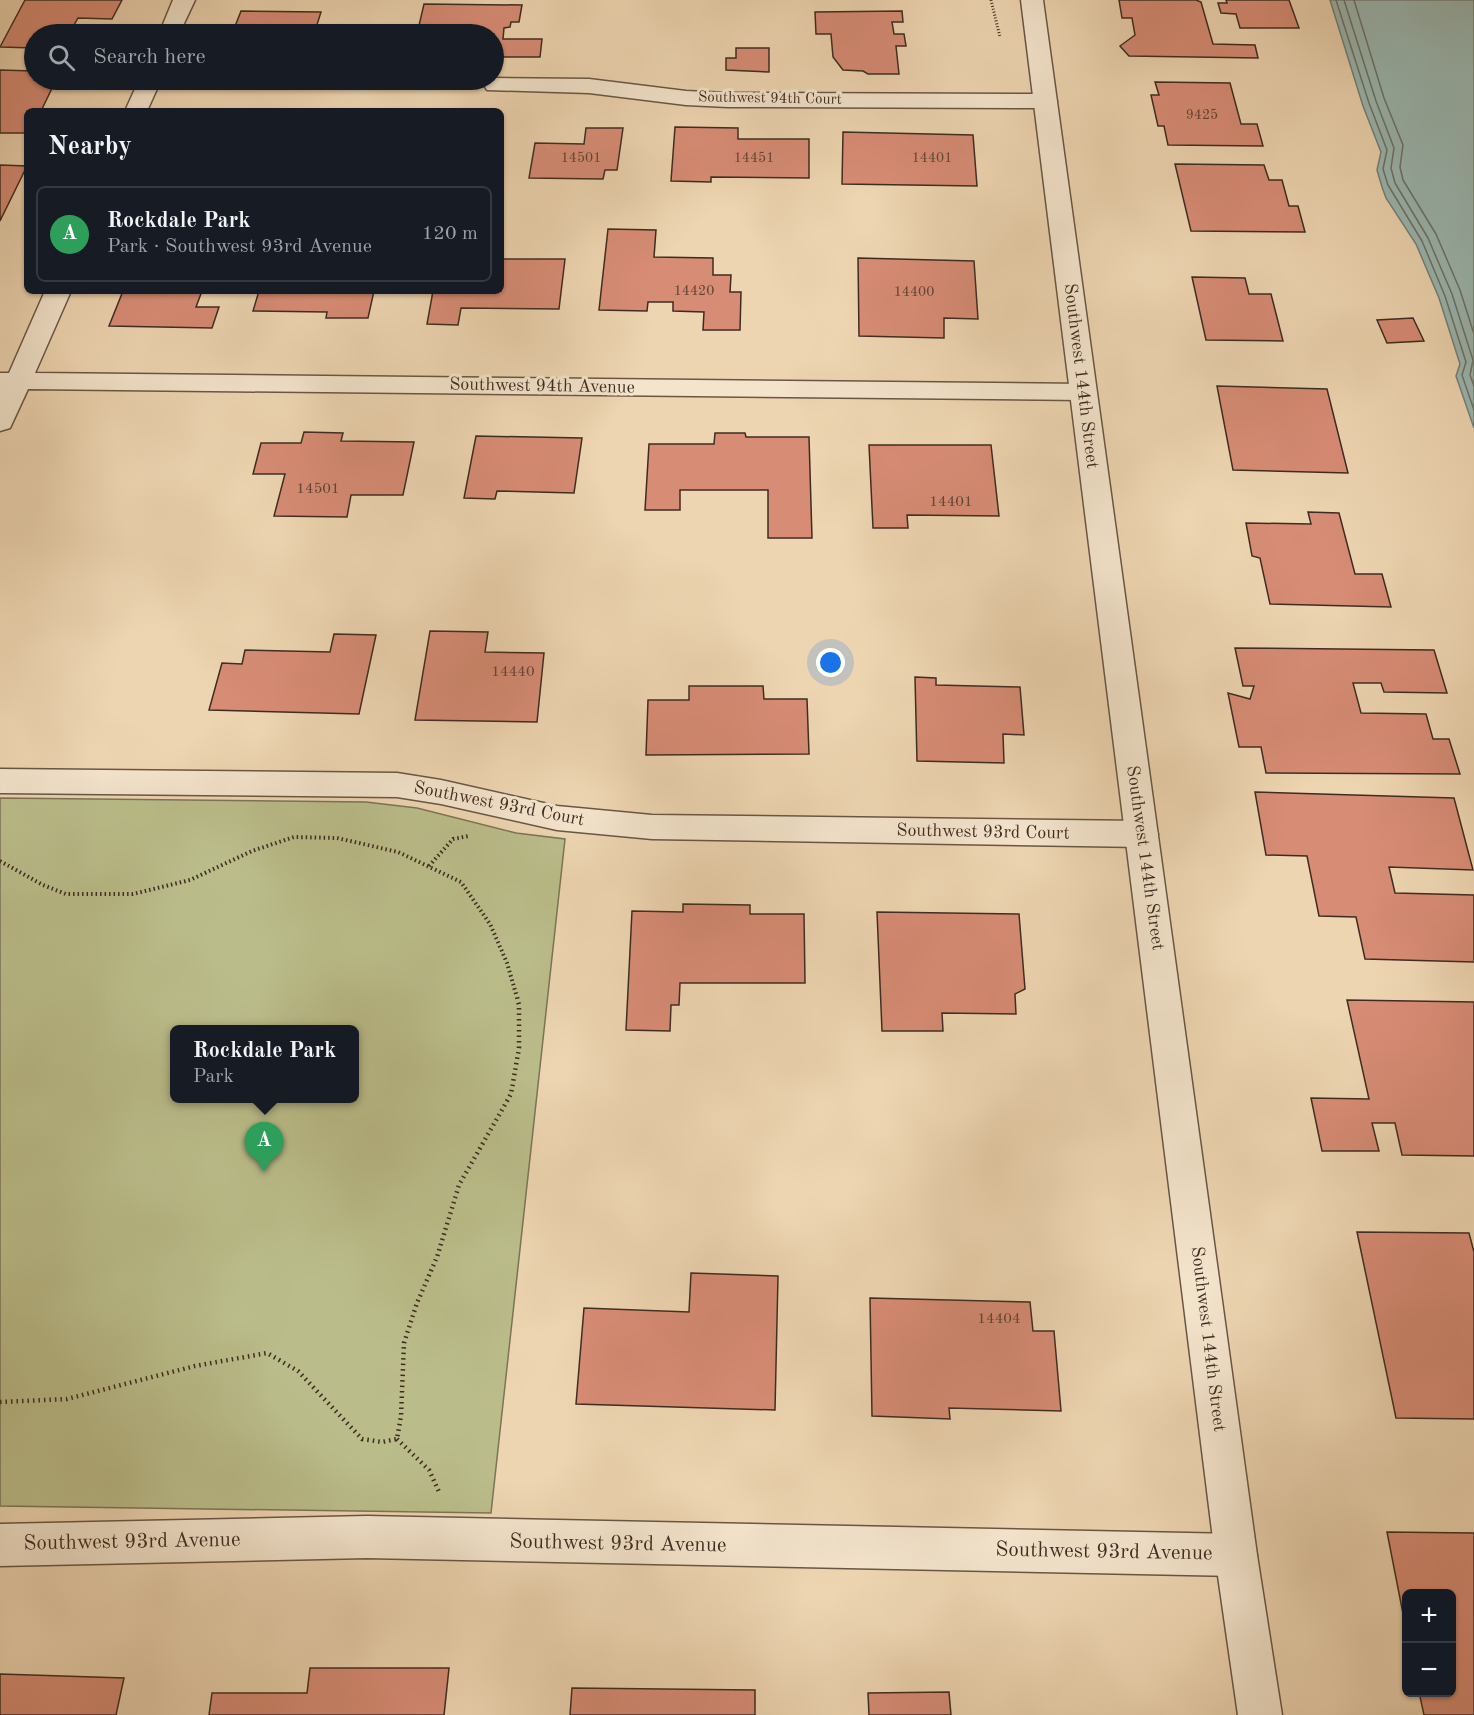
<!DOCTYPE html>
<meta charset="utf-8">
<style>
:root{--surface:#171b24;--page:#20242c;--text:#f1f3f6;--muted:#9ea1a6;--line:#363941;--accent:#8c9099}
body{margin:0;font-family:"Old Standard TT",serif;background:var(--page);color:var(--text)}
.controls{position:absolute;right:18px;bottom:18px;display:grid;overflow:hidden;border-radius:9px;box-shadow:0 2px 4px #0004}
.controls button{width:54px;height:54px;display:grid;place-items:center;padding:0;border:0;border-bottom:2px solid var(--line);background:var(--surface);color:var(--text);font:30px sans-serif}
.you{position:absolute;left:831px;top:663px;width:21px;height:21px;margin:-15px;border:4px solid #fff;border-radius:50%;background:#1a73e8;box-shadow:0 0 0 9px #1a73e833}
.badge{display:grid;place-items:center;width:39px;height:39px;border-radius:50%;background:var(--accent);color:#fff;font-size:20px;font-weight:700}
.pin{position:absolute;translate:-50% -50px;filter:drop-shadow(0 2px 3px #0008)}
.pin::after{content:'';position:absolute;top:32px;width:21px;height:18px;background:inherit;clip-path:polygon(0 0,100% 0,50% 100%)}
.popup{position:absolute;left:170px;top:1025px;width:189px;height:78px;box-sizing:border-box;display:grid;place-content:center;border-radius:9px;background:var(--surface);filter:drop-shadow(0 2px 4px #0005);font-size:20px;white-space:nowrap;color:var(--muted)}
.popup b{font-size:22px;color:var(--text)}
.popup::after{content:'';position:absolute;left:50%;top:100%;margin-left:-12px;border:12px solid transparent;border-top-color:var(--surface)}
.list{margin:0;padding:0;list-style:none}
h2{display:flex;justify-content:space-between;align-items:center;height:78px;margin:0;padding:0 24px;font-size:26px}
h2 small{font-size:20px;font-weight:400;color:var(--muted)}
.list li{display:grid;grid-template-columns:39px 1fr auto;gap:18px;align-items:center;box-sizing:border-box;height:96px;margin:0 12px 12px;padding:0 12px;border:2px solid var(--line);border-radius:9px}
.list b{display:block;font-size:22px;white-space:nowrap}
.list p{margin:0;font-size:20px;white-space:nowrap;color:var(--muted)}
.list em{font-size:20px;font-style:normal;color:var(--muted)}
.icon{flex:none;width:33px;height:33px;fill:none;stroke:currentColor;stroke-width:2;stroke-linecap:round;stroke-linejoin:round}
.map{position:relative;flex:none;width:1474px;height:1715px;overflow:hidden}
.search{position:absolute;background:var(--surface);box-shadow:0 2px 4px #0004;left:24px;top:24px;width:480px;height:66px;display:flex;align-items:center;gap:15px;box-sizing:border-box;padding:0 21px;border-radius:33px;color:var(--muted);font-size:22px}
.panel{position:absolute;background:var(--surface);box-shadow:0 2px 4px #0004;left:24px;top:108px;width:480px;height:186px;border-radius:9px}
.map>svg:first-child{display:block}
.green{fill:#babd8a;stroke:#7c7455;stroke-width:1.5;fill-rule:evenodd}
.water{fill:#9ab8b2;stroke:#758078;stroke-width:1.5}
.lines{fill:none;stroke-linecap:round;stroke-linejoin:round}
.shore{stroke:#6c7269;stroke-width:1.5}
.building{fill:#d78c75;stroke:#3e2c20;stroke-width:1.5}
.minor-casing{stroke:#6a5644;stroke-width:3}
.tertiary-casing{stroke:#6a5644;stroke-width:3}
.path-far2{stroke:#3e2c20;stroke-width:3;stroke-dasharray:1 2;stroke-linecap:butt}
.path-far1{stroke:#3e2c20;stroke-width:4;stroke-dasharray:1.5 3;stroke-linecap:butt}
.path{stroke:#3e2c20;stroke-width:4.5;stroke-dasharray:1.5 4;stroke-linecap:butt}
.minor{fill:#f3e4cc;fill-rule:evenodd}
.tertiary{fill:#f3e4cc;fill-rule:evenodd}
.labels{text-anchor:middle;dominant-baseline:central;stroke-width:6;stroke-linejoin:round;paint-order:stroke}
.far-number-label{font-size:14px;fill:#644435}
.far-street-label{font-size:15px;fill:#3e2c20;stroke:#f3e4cc}
.number-label{font-size:15px;fill:#644435}
.street-label{font-size:18px;fill:#3e2c20;stroke:#f3e4cc}
.near-street-label{font-size:21px;fill:#3e2c20;stroke:#f3e4cc}
</style>
<div class="map">
<svg width="1474" height="1715" viewBox="0 0 1474 1715">
<rect width="100%" height="100%" fill="#edd5b1"/>
<filter id="stains"><feTurbulence type="fractalNoise" baseFrequency=".00333" numOctaves="4"/><feColorMatrix values="0 0 0 0 .2 0 0 0 0 .09 0 0 0 0 .02 0 0 0 .5 -.17"/></filter>
<radialGradient id="worn" r=".72"><stop offset=".6" stop-color="#630" stop-opacity="0"/><stop offset="1" stop-color="#630" stop-opacity=".3"/></radialGradient>
<!-- green -->
<path class="green" d="M0,798L366,802L417,808L516,833L565,839L491,1513L0,1506ZM174,1030H354V1098H174Z"/>
<!-- water -->
<polygon class="water" points="1330,0 1474,0 1474,428 1456,376 1460,364 1439,298 1416,244 1386,198 1382,187 1377,170 1381,152 1363,106"/>
<g class="lines">
<!-- shore -->
<g class="shore">
<polyline points="1336,0 1369,103 1387,150 1383,169 1388,185 1422,241 1445,296 1466,362 1462,375 1474,410"/>
<polyline points="1344,0 1376,101 1394,148 1391,168 1395,183 1428,238 1452,294 1473,360 1470,375 1474,386"/>
<polyline points="1354,0 1384,98 1403,145 1400,167 1403,180 1436,234 1460,290 1474,334"/>
</g>
</g>
<!-- building -->
<g class="building">
<polygon points="25,0 122,0 112,19 78,18 69,34 34,34 34,48 0,47"/>
<polygon points="1119,0 1196,0 1201,2 1213,44 1255,45 1258,58 1129,56 1120,46 1135,35 1132,18 1122,18"/>
<polygon points="1226,0 1289,0 1299,28 1240,28 1236,14 1221,13 1218,3 1227,3"/>
<polygon points="424,4 522,5 519,22 511,22 510,27 504,28 503,39 542,39 540,57 494,57 494,34 417,34"/>
<polygon points="241,11 321,12 315,31 279,31 278,34 232,34"/>
<polygon points="902,11 903,22 892,22 894,34 904,34 906,46 896,46 899,74 868,74 863,71 843,70 833,57 831,34 816,34 815,12"/>
<polygon points="736,48 769,48 769,72 726,70 726,58 736,58"/>
<polygon points="0,70 34,71 34,80 56,80 41,111 27,111 27,133 0,133"/>
<polygon points="1155,82 1230,83 1241,124 1257,124 1263,146 1168,145 1164,126 1158,126 1151,95 1159,95"/>
<polygon points="675,127 738,128 738,139 809,139 809,178 711,177 711,182 671,181"/>
<polygon points="586,128 623,128 617,170 605,170 603,179 529,178 535,143 584,144"/>
<polygon points="843,132 973,135 977,186 842,184"/>
<polygon points="1175,164 1264,165 1269,180 1282,180 1289,206 1298,206 1305,232 1191,231"/>
<polygon points="0,165 27,166 0,221"/>
<polygon points="608,229 656,230 654,257 713,258 713,275 731,275 730,292 741,292 740,330 703,330 704,312 673,311 673,302 648,302 647,311 599,310"/>
<polygon points="858,258 974,261 978,319 944,318 944,338 859,336"/>
<polygon points="501,259 565,259 559,309 461,308 458,325 427,324 433,291 501,291"/>
<polygon points="1192,277 1245,278 1249,294 1271,294 1283,341 1206,340"/>
<polygon points="123,291 202,291 196,307 219,307 212,328 109,326"/>
<polygon points="259,291 374,291 368,318 326,318 327,312 253,311"/>
<polygon points="1413,318 1424,341 1387,343 1377,320"/>
<polygon points="1217,386 1327,389 1348,473 1233,470"/>
<polygon points="304,432 343,433 341,441 414,442 403,495 351,495 347,517 274,516 285,474 253,474 261,443 301,443"/>
<polygon points="715,433 745,433 746,437 809,437 812,538 768,538 768,490 680,490 680,510 645,510 649,444 714,444"/>
<polygon points="476,436 582,438 574,493 497,491 495,499 464,498"/>
<polygon points="869,445 991,445 999,516 907,515 908,528 873,528"/>
<polygon points="1308,512 1339,513 1355,574 1382,574 1391,607 1270,604 1260,558 1252,556 1246,523 1311,524"/>
<polygon points="430,631 488,632 485,652 544,653 537,722 415,720"/>
<polygon points="334,634 376,635 359,714 209,710 222,663 242,664 245,650 330,652"/>
<polygon points="1235,648 1434,650 1447,693 1384,692 1381,683 1353,683 1361,713 1426,714 1433,739 1449,739 1460,774 1266,773 1261,747 1239,747 1228,693 1250,699 1254,686 1243,686"/>
<polygon points="915,677 936,678 936,685 1020,687 1024,735 1003,734 1004,763 917,761"/>
<polygon points="689,686 763,686 764,699 807,699 809,754 646,755 648,700 689,700"/>
<polygon points="1255,792 1454,798 1473,870 1389,867 1395,893 1474,895 1474,962 1365,959 1356,917 1319,916 1307,856 1266,855"/>
<polygon points="683,904 750,905 750,914 804,914 805,983 680,983 679,1005 671,1005 670,1031 626,1030 632,911 683,912"/>
<polygon points="877,912 1019,914 1025,989 1015,994 1016,1014 942,1013 943,1031 882,1031"/>
<polygon points="1347,1000 1474,1002 1474,1156 1402,1155 1395,1123 1372,1123 1379,1151 1322,1151 1311,1098 1369,1099"/>
<polygon points="1357,1232 1469,1233 1474,1252 1474,1419 1396,1418"/>
<polygon points="691,1273 778,1276 775,1410 576,1404 584,1308 689,1312"/>
<polygon points="870,1298 1030,1302 1033,1331 1054,1331 1061,1411 949,1408 950,1419 872,1416"/>
<polygon points="1387,1532 1474,1533 1474,1715 1424,1715 1419,1692 1452,1692 1452,1594 1406,1594 1406,1629"/>
<polygon points="310,1668 449,1668 444,1715 209,1715 212,1693 307,1693"/>
<polygon points="0,1674 124,1678 116,1715 0,1715"/>
<polygon points="572,1688 755,1690 755,1715 570,1715"/>
<polygon points="949,1692 951,1715 869,1715 868,1693"/>
</g>
<g class="lines">
<defs>
<g id="minor">
<polygon points="173,0 195,0 179,34 159,34"/>
<polygon points="495,78 589,79 686,91 728,93 1046,94 1054,96 1057,101 1054,106 1046,108 728,107 686,105 589,93 487,90 484,85 487,80"/>
<polygon points="139,80 161,80 147,111 125,111"/>
<polygon points="45,291 71,291 35,373 1083,384 1092,386 1096,392 1092,398 1083,400 28,389 10,428 0,431 0,373 9,373"/>
<polygon points="0,769 397,773 441,780 557,806 652,815 1142,821 1154,825 1158,834 1154,843 1142,847 652,839 557,830 441,804 397,797 0,793"/>
<polygon points="367,1516 1236,1534 1251,1540 1257,1555 1251,1570 1236,1576 367,1558 0,1566 0,1524"/>
</g>
<polygon id="tertiary" points="1021,0 1043,0 1257,1555 1282,1715 1238,1715 1215,1555"/>
</defs>
<!-- minor casing -->
<use href="#minor" class="minor-casing"/>
<!-- tertiary casing -->
<use href="#tertiary" class="tertiary-casing"/>
<!-- path-far2 -->
<polyline class="path-far2" points="991,0 1000,37"/>
<!-- path-far1 -->
<g class="path-far1">
<polyline points="0,861 43,885 66,894 133,894 190,880 252,851 294,837 337,838 398,852 461,882 490,924 507,963 516,994"/>
<polyline points="429,866 453,839 469,836"/>
</g>
<!-- path -->
<g class="path">
<polyline points="0,1402 67,1399 195,1366 267,1353 298,1371 362,1439 382,1442 397,1439 401,1416 404,1343 417,1303 437,1257 459,1185 511,1094 519,1048 519,1005 516,993"/>
<polyline points="397,1439 429,1470 440,1494"/>
</g>
<!-- minor -->
<use href="#minor" class="minor"/>
<!-- tertiary -->
<use href="#tertiary" class="tertiary"/>
</g>
<g class="labels">
<!-- far-number labels -->
<g class="far-number-label">
<text x="1202" y="115">9425</text>
<text x="581" y="158">14501</text>
<text x="754" y="158">14451</text>
<text x="932" y="158">14401</text>
<text x="694" y="291">14420</text>
<text x="914" y="292">14400</text>
</g>
<!-- far-street labels -->
<g class="far-street-label">
<text transform="translate(770 99) rotate(1)">Southwest 94th Court</text>
</g>
<!-- number labels -->
<g class="number-label">
<text x="318" y="489">14501</text>
<text x="951" y="502">14401</text>
<text x="513" y="672">14440</text>
<text x="999" y="1319">14404</text>
</g>
<!-- street labels -->
<g class="street-label">
<text transform="translate(1081 376) rotate(83)">Southwest 144th Street</text>
<text transform="translate(542 386) rotate(1)">Southwest 94th Avenue</text>
<text transform="translate(499 804) rotate(11)">Southwest 93rd Court</text>
<text transform="translate(983 832) rotate(1)">Southwest 93rd Court</text>
<text transform="translate(1145 858) rotate(82)">Southwest 144th Street</text>
<text transform="translate(1208 1339) rotate(83)">Southwest 144th Street</text>
</g>
<!-- near-street labels -->
<g class="near-street-label">
<text transform="translate(132 1542) rotate(-1)">Southwest 93rd Avenue</text>
<text transform="translate(618 1544) rotate(1)">Southwest 93rd Avenue</text>
<text transform="translate(1104 1552) rotate(1)">Southwest 93rd Avenue</text>
</g>
</g>
<rect width="100%" height="100%" filter="url(#stains)"/>
<rect width="100%" height="100%" fill="url(#worn)"/>
</svg>
<div class="controls">
<button>+</button>
<button>−</button>
</div>
<div class="you"></div>
<div class="pin badge" style="left:264px;top:1172px;background:#2e9e5b">A</div>
<div class="popup"><b>Rockdale Park</b>Park</div>
<div class="search"><svg class="icon" aria-label="search" viewBox="0 0 24 24"><circle cx="10" cy="10" r="6"/><path d="M15 15l6 6"/></svg>Search here</div>
<section class="panel">
<h2>Nearby<small></small></h2>
<ul class="list">
<li><span class="badge" style="background:#2e9e5b">A</span><div><b>Rockdale Park</b><p>Park · Southwest 93rd Avenue</p></div><em>120 m</em></li>
</ul>
</section>
</div>
